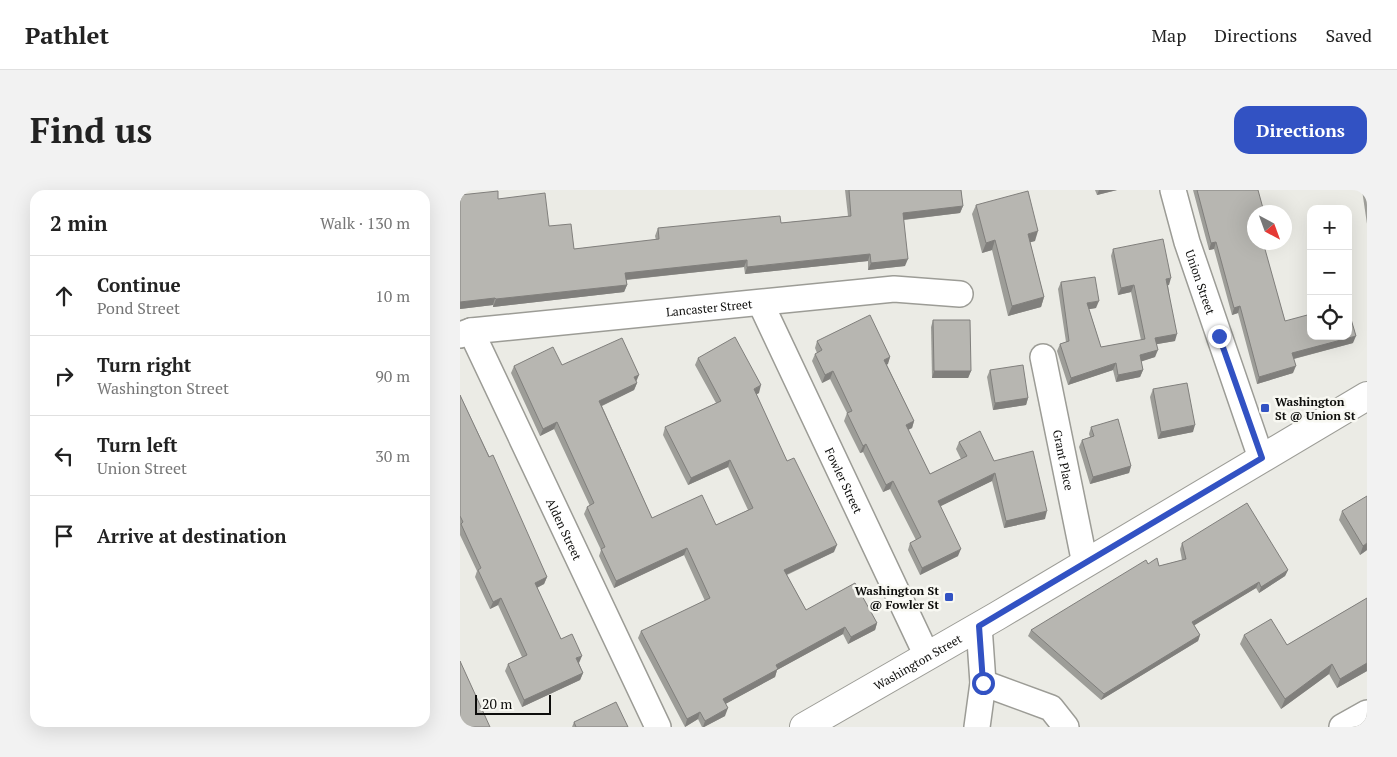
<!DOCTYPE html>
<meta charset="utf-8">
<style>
:root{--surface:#fff;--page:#f2f2f2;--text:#222;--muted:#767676;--line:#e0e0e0;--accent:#3252c3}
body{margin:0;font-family:"PT Serif",serif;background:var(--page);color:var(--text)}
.controls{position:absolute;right:15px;top:15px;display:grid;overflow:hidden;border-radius:10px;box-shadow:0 5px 20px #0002}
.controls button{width:45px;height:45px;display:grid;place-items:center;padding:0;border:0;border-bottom:1px solid var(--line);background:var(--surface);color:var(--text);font:25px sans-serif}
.compass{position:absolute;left:787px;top:15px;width:45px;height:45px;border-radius:50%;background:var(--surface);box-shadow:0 5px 20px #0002;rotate:139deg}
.scale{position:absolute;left:15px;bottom:12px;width:76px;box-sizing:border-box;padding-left:5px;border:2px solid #0e0e0c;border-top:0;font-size:14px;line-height:18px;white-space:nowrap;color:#0e0e0c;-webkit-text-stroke:4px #f8f8f2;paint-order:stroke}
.stop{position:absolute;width:15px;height:15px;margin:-11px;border:4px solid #3252c3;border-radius:50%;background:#fff}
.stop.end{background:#3252c3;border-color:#fff;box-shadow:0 1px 5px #0008}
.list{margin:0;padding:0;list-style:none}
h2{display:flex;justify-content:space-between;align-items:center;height:65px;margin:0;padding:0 20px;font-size:21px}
h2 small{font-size:16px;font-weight:400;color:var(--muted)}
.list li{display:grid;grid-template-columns:32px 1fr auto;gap:15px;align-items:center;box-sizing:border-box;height:80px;padding:0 20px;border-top:1px solid var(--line)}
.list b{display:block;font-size:19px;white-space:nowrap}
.list p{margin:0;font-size:16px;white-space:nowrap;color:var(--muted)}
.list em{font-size:16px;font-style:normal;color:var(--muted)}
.icon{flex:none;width:28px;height:28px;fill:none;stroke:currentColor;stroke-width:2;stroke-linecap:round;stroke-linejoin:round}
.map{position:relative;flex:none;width:907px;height:537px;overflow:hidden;border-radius:15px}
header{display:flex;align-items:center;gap:30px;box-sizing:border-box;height:70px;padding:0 25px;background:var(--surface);border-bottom:1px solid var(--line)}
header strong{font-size:24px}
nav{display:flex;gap:28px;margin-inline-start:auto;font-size:18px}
.intro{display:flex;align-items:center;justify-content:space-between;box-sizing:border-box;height:120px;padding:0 30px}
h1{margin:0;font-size:35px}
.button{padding:12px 22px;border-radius:15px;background:var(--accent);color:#fff;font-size:18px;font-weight:700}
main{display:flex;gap:30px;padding:0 30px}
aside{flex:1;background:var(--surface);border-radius:15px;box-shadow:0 5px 20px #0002}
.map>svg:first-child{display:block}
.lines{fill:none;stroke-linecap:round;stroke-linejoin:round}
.minor-casing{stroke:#9c9c96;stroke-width:28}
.primary-casing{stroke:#9c9c96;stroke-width:30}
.minor{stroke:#fff;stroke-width:25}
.primary{stroke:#fff;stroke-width:28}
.wall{fill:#9d9d98}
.shaded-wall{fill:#807f7c}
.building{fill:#b7b6b1;stroke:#807f7c}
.route{stroke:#3252c3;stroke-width:6}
.poi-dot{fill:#3252c3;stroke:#f8f8f2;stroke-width:2}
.labels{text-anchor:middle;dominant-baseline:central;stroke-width:5;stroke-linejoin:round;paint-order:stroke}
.street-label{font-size:12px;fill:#0e0e0c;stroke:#f8f8f2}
.poi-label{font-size:12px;font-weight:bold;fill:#0e0e0c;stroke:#f8f8f2;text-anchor:start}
</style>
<header>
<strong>Pathlet</strong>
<nav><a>Map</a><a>Directions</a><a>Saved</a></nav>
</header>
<div class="intro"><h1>Find us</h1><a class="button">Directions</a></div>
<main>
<aside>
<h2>2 min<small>Walk · 130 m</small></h2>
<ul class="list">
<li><svg class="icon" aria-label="ahead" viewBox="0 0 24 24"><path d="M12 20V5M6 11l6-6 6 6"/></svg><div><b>Continue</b><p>Pond Street</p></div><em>10 m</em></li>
<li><svg class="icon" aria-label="right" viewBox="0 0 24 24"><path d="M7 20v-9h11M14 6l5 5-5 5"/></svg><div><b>Turn right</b><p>Washington Street</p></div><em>90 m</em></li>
<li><svg class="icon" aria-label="left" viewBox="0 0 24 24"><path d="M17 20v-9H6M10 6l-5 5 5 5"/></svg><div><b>Turn left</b><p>Union Street</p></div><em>30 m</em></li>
<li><svg class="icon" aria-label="arrive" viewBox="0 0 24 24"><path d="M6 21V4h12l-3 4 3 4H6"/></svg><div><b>Arrive at destination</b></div></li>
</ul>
</aside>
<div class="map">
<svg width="907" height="537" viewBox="0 0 907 537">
<rect width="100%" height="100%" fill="#ebebe5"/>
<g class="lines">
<defs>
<g id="minor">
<path id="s1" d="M713,0L727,52L801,268"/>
<path id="s2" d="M301,114L467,466"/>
<path id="s3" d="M11,141L198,537"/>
<path id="s4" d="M0,145L11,141L434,99L500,104"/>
<path id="s5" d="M583,167L625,374"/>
<polyline points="523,493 591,518 606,537"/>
<polyline points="517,537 523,493 519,436"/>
<polyline points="882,537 907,523"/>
</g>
<g id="primary">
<path id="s6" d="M344,537L537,426L907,206"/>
</g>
</defs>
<!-- minor casing -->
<use href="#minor" class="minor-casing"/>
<!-- primary casing -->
<use href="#primary" class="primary-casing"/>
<!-- minor -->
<use href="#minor" class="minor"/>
<!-- primary -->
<use href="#primary" class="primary"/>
</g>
<!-- wall -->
<g class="wall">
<polygon points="385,0 501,0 503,16 500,23 444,30 445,76 408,80 408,71 285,84 284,77 166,90 167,95 164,102 33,117 33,115 0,119 0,5 38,9 89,36 114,59 196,50 195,46 198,38 321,33 388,26"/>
<polygon points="635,0 657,0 637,5"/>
<polygon points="733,0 798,0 794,22 825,131 893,153 834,169 833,183 797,194 778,123 772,125 754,59 749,60"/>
<polygon points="902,0 907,0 907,34"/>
<polygon points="516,15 575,51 570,52 584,107 581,117 548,126 532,60 522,63 512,24"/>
<polygon points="653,59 709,95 708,95 715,151 697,154 695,167 681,171 683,180 680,187 656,192 653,180 608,195 597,161 600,154 606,152 598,99 601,92 636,118 629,119 641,157 681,150 671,102 658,105 651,66"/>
<polygon points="473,130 511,181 508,188 472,188 471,137"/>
<polygon points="357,151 430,167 427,175 454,231 452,238 448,240 470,284 501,269 496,259 499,252 534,271 585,329 544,338 532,291 480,316 498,366 460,385 448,360 450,353 456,350 430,299 423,302 403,262 400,263 384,231 387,223 370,189 362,193 352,171 355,164 357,163 355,158"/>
<polygon points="238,168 299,203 296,204 327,271 374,362 327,385 346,420 417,433 415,440 388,454 383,444 317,480 315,487 265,514 265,526 244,537 242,537 238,529 225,537 178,448 181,441 245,411 224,365 154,398 139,366 141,360 124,324 127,317 130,316 94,239 80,246 51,183 54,176 102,175 176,192 177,193 174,200 142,216 192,328 256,335 288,320 268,277 228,295 203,245 205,237 256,213 235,175"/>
<polygon points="530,180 568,208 566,215 533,220 527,187"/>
<polygon points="693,199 733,242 698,249 690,207"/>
<polygon points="0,205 87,387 84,394 77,398 101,449 119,473 123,483 120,490 62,517 45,481 48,474 62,467 38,415 30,419 15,387 17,381 0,345"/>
<polygon points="631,237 671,276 669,283 630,294 619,257 622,250 630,247 629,244"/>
<polygon points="882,321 907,360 900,365 879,330"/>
<polygon points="722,353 828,380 825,386 799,403 796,398 734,435 740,445 738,451 641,510 568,446 571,440 688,374 699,376 722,370 720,359"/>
<polygon points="907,408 907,481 877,498 869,484 821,519 780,454 784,445 827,455"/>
<polygon points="114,532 168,537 112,537"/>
</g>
<!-- shaded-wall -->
<g class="shaded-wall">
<polygon points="639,0 657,0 637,5"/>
<polygon points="503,16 500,23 441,30 443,23"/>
<polygon points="578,41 575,51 564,54 568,44"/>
<polygon points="535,50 532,60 522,63 526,53"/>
<polygon points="756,52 754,59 749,60 751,53"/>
<polygon points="410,64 408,71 285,84 287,77"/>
<polygon points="448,69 445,76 408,80 411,73"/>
<polygon points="287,70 284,77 163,90 165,83"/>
<polygon points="711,88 709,95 704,96 706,89"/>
<polygon points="167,95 164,102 33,117 36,109"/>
<polygon points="674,95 671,102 658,105 661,98"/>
<polygon points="584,107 581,117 548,126 552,116"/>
<polygon points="35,108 33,115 0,119 0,112"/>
<polygon points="639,111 636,118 624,120 627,113"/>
<polygon points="780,116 778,123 772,125 774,118"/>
<polygon points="717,144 715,151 692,155 695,148"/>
<polygon points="896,146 893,153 829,170 832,163"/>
<polygon points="698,160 695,167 677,173 680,165"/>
<polygon points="430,167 428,174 422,177 424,170"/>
<polygon points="656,173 653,180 608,195 611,188"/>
<polygon points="836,176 833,183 797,194 799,187"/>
<polygon points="683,180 680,187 656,192 658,185"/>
<polygon points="373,181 370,189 362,193 365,185"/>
<polygon points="474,181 511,181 508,188 472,188"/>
<polygon points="179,185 176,192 174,187"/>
<polygon points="177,193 174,200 137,218 139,211"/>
<polygon points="301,195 299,203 292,207 294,199"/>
<polygon points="568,208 566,215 533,220 535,213"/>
<polygon points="454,231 452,238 443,242 446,235"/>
<polygon points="97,232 94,239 80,246 83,239"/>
<polygon points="735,235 733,242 698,249 701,242"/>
<polygon points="406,254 403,262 400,263 403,256"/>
<polygon points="270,270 268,277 228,295 231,288"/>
<polygon points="671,276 669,283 630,294 633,287"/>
<polygon points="535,283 532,291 475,319 478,311"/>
<polygon points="433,291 430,299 423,302 426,295"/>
<polygon points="587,321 585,329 544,338 546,331"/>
<polygon points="907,353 907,360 900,365 903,356"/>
<polygon points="377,355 374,362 321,387 324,380"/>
<polygon points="227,358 224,365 154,398 156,391"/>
<polygon points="501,359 498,366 460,385 462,378"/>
<polygon points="828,380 825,386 799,403 801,397"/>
<polygon points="87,387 84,394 72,400 75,393"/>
<polygon points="799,392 796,398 730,438 732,432"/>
<polygon points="41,408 38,415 30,419 33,412"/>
<polygon points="417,433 415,440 388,454 391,447"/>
<polygon points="385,437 383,444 317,480 315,487 260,517 263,509 316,475"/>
<polygon points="740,445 738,451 641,510 644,504"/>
<polygon points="122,466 119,473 114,475 116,468"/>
<polygon points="907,473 907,481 877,498 880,489"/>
<polygon points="872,474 869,484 821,519 825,509"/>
<polygon points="123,483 120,490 62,517 64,510"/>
<polygon points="268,518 265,526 244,537 243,537 245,531"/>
<polygon points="240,522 238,529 225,537 227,529"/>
</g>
<!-- building -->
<g class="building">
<polygon points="389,0 501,0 503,16 443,23 448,69 411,73 410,64 287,77 287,70 165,83 167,95 36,109 35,108 0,112 0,5 38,1 38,9 85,3 89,36 111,34 114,59 199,49 198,38 320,26 321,33 391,26"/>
<polygon points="737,0 798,0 804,22 794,22 794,52 803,52 825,131 851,124 851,146 888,146 888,119 896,146 832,163 836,176 799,187 780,116 774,118 756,52 751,53"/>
<polygon points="568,1 578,41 568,44 584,107 552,116 535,50 526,53 516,15"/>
<polygon points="703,49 711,88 706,89 717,144 695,148 698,160 680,165 683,180 658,185 656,173 611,188 600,154 609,151 601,92 635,87 639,111 627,113 641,157 685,149 674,95 661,98 653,59"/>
<polygon points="410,125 430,167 424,170 454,231 446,235 470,284 507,266 499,252 520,241 534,271 573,261 587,321 546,331 535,283 478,311 501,359 462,378 450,353 461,347 433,291 426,295 406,254 403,256 387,223 392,221 373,181 365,185 355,164 362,160 357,151"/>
<polygon points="473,130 510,130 511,181 474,181"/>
<polygon points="275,147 301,195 294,199 327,271 334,268 377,355 324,380 346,420 395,393 417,433 391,447 385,437 316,475 318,479 263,509 268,518 245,531 240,522 227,529 181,441 250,408 227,358 156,391 141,359 145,357 127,317 134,313 97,232 83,239 54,176 93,157 102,175 162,148 179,185 174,187 177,193 139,211 192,328 242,305 256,335 293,318 270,270 231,288 205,237 261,211 238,168"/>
<polygon points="563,175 568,208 535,213 530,180"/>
<polygon points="727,193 735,235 701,242 693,199"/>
<polygon points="0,205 29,267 33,265 87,387 75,393 101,449 112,444 122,466 116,468 123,483 64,510 48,474 67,465 41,408 33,412 18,380 21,378 1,334 3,332 0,326"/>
<polygon points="658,229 671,276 633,287 622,250 634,246 631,237"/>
<polygon points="907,306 907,353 903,356 882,321"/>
<polygon points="787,313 828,380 801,397 799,392 732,432 740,445 644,504 571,440 686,370 688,374 697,368 699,376 726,369 722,353"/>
<polygon points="907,408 907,473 880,489 872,474 825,509 784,445 811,429 827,455"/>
<polygon points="0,471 30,537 0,537"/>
<polygon points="156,512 168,537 116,537 114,532"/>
</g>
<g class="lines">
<!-- route -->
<polyline class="route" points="523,493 519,436 802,268 759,146"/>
</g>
<!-- markers -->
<g class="poi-dot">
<rect x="800" y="213" width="10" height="10" rx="2.5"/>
<rect x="484" y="402" width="10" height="10" rx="2.5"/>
</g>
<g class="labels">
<!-- street labels -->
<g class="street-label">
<text stroke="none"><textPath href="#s1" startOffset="96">Union Street</textPath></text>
<text stroke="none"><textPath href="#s4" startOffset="251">Lancaster Street</textPath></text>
<text stroke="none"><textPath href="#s5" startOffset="105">Grant Place</textPath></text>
<text stroke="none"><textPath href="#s2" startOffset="195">Fowler Street</textPath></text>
<text stroke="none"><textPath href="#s3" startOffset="219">Alden Street</textPath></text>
<text stroke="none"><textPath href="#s6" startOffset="131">Washington Street</textPath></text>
</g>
<!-- poi labels -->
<g class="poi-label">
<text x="815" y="211">Washington<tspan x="815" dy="14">St @ Union St</tspan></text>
<text x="479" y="400" text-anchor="end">Washington St<tspan x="479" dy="14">@ Fowler St</tspan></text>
</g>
</g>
</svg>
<div class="controls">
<button>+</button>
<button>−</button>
<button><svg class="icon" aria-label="locate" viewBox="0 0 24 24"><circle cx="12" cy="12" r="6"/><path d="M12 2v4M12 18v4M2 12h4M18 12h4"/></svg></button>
</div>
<svg class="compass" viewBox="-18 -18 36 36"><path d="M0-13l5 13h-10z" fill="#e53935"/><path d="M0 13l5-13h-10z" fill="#767676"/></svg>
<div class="scale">20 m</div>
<div class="stop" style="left:523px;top:493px"></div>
<div class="stop end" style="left:759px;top:146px"></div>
</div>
</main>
